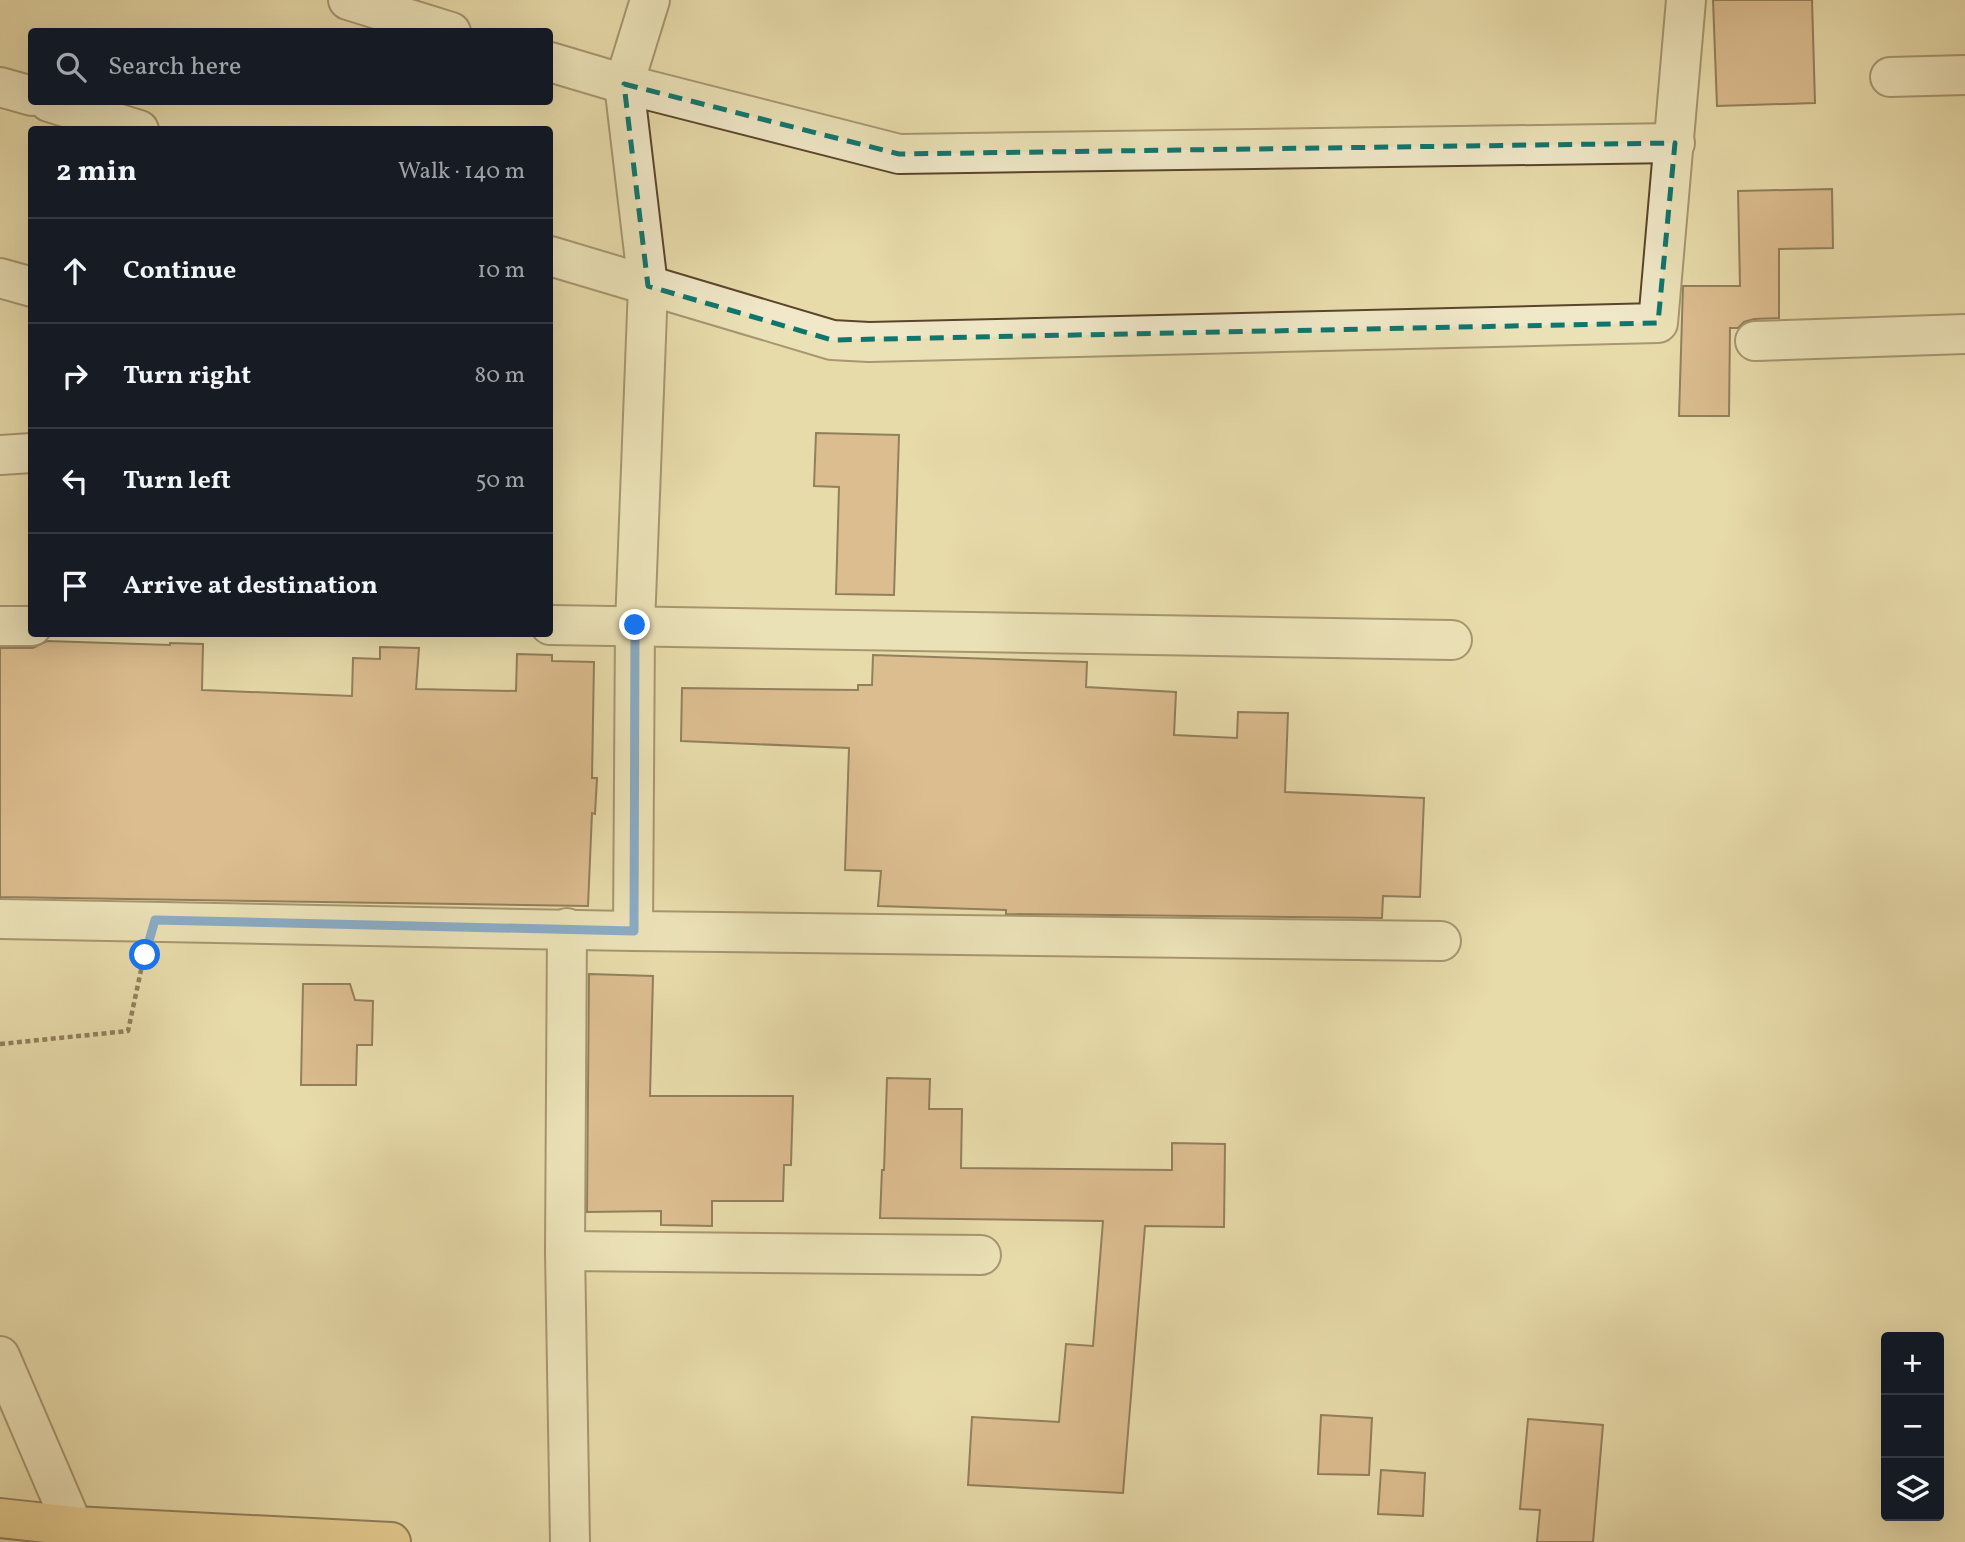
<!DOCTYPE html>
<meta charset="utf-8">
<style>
:root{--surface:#171b24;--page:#242831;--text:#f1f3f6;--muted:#9ea1a6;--line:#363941}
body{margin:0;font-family:Vollkorn,serif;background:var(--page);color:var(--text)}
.controls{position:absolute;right:21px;bottom:21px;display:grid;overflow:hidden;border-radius:7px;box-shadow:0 7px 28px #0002}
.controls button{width:63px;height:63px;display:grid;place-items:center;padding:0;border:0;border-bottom:2px solid var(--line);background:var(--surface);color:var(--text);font:35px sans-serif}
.stop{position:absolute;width:21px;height:21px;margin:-16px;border:5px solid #1a73e8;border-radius:50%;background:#fff}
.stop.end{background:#1a73e8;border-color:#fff;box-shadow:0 2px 7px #0008}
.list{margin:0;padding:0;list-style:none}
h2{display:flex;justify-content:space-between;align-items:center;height:91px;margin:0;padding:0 28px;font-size:30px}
h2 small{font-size:23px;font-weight:400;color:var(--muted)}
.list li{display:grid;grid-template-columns:46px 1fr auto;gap:21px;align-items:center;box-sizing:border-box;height:105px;padding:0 28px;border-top:2px solid var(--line)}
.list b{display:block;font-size:26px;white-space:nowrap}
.list em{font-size:23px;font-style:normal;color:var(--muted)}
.icon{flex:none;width:38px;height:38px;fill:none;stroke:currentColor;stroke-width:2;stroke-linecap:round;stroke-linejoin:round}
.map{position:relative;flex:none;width:1965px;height:1542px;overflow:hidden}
.search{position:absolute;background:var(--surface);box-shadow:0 7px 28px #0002;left:28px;top:28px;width:525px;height:77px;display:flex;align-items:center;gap:18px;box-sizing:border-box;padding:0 24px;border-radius:7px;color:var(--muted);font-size:26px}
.panel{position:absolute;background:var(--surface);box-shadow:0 7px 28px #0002;left:28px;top:126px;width:525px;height:511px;border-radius:7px}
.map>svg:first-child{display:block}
.building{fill:#cf996f;stroke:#2b1201;stroke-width:2}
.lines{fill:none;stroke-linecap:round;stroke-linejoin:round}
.minor-casing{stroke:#5a442b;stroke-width:42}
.highway-casing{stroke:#2b1201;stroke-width:42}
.path{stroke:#2b1201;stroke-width:4.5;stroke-dasharray:5 3.5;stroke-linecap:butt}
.minor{stroke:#f0e8c8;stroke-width:38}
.highway{stroke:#e4be75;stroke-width:38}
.route{stroke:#1a73e8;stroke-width:9}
.marked{fill:none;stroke:#0f766e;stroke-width:5;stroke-dasharray:14 9;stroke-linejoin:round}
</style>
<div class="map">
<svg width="1965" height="1542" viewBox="0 0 1965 1542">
<rect width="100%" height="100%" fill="#e8dbaa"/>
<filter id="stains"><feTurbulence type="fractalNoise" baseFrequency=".00286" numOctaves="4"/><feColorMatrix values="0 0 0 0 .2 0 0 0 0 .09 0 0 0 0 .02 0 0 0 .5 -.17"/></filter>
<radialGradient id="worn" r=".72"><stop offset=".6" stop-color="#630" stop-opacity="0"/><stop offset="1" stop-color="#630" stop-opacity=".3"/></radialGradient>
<!-- building -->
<g class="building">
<polygon points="1713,0 1812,0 1815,103 1717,106"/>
<polygon points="1832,189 1833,248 1779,249 1779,318 1754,319 1744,322 1738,328 1730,328 1729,416 1679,416 1683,286 1740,286 1738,191"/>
<polygon points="816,433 899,435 894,595 836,594 839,487 814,486"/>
<polygon points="47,641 170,645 170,643 203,644 202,690 352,696 353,658 380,659 380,647 419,648 416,689 516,691 517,654 552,655 552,661 594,662 592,778 597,778 595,814 592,813 588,906 0,897 0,648 33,648"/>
<polygon points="873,655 1087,662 1086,687 1176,692 1174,735 1237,738 1238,712 1288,713 1285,792 1424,798 1420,897 1383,896 1382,918 1006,914 1006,910 878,906 881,871 845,870 849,748 681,741 682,688 858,690 858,685 872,685"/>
<polygon points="589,974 653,976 650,1096 793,1096 791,1165 784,1165 783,1201 712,1201 712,1226 661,1225 661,1211 587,1212"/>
<polygon points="303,984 350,984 355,1000 373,1001 372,1045 357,1045 356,1085 301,1085"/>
<polygon points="887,1078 930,1079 929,1109 962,1109 961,1168 1172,1170 1172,1143 1225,1144 1224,1227 1145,1226 1123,1493 968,1485 972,1417 1059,1422 1066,1344 1093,1346 1103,1221 880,1218 882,1170 884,1170"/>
<polygon points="1321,1415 1372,1418 1369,1475 1318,1474"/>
<polygon points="1528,1419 1603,1425 1593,1542 1537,1542 1540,1510 1520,1509"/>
<polygon points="1381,1470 1425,1473 1423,1516 1378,1514"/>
</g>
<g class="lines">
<defs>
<g id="minor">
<polyline points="348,0 451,32"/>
<polyline points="550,62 624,84 899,154 1675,143"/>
<polyline points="1890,77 1965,75"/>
<polyline points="0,87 32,96"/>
<polyline points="49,102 139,130"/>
<polyline points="550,256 832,340 869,342 1658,323 1686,0"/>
<polyline points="0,278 32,287"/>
<polyline points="1755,341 1965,334"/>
<polyline points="0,455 32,453"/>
<polyline points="550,625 1452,640"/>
<polyline points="0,626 32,626"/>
<polyline points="0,919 633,931 1441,941"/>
<polyline points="567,928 565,1251 570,1542"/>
<polyline points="633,931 635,625 648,286 624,84 650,0"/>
<polyline points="565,1251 981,1255"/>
<polyline points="0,1356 73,1526 78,1542"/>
</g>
<polyline id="highway" points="0,1518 73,1526 391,1542"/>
</defs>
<!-- minor casing -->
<use href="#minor" class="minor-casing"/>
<!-- highway casing -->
<use href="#highway" class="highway-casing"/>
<!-- path -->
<polyline class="path" points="0,1044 128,1031 143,961"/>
<!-- minor -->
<use href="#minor" class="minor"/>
<!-- highway -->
<use href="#highway" class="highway"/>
</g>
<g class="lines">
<!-- route -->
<polyline class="route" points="145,955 155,920 634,931 635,625"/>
</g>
<!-- marked area -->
<path d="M0 0H1965V1542H0ZM624,84L899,154L1675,143L1658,323L832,340L648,286Z" fill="#e8dbaa" fill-opacity=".55" fill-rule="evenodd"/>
<path class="marked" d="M624,84L899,154L1675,143L1658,323L832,340L648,286Z"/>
<rect width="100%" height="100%" filter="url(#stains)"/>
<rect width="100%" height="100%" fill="url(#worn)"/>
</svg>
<div class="controls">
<button>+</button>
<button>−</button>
<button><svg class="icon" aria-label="layers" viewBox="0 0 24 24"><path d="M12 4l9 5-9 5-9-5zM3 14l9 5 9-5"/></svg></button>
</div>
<div class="stop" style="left:145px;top:955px"></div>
<div class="stop end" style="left:635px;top:625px"></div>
<div class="search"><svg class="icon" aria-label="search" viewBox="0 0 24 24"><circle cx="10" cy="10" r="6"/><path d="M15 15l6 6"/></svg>Search here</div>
<section class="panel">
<h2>2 min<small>Walk · 140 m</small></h2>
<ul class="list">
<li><svg class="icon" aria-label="ahead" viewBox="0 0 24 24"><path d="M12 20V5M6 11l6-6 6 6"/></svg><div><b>Continue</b></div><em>10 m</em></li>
<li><svg class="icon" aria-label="right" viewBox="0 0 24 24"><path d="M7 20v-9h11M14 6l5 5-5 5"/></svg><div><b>Turn right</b></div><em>80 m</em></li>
<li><svg class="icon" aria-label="left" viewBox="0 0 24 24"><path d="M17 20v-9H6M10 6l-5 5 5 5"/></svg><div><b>Turn left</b></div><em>50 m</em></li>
<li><svg class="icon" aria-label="arrive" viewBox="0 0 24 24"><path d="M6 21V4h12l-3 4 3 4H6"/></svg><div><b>Arrive at destination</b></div></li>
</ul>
</section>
</div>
